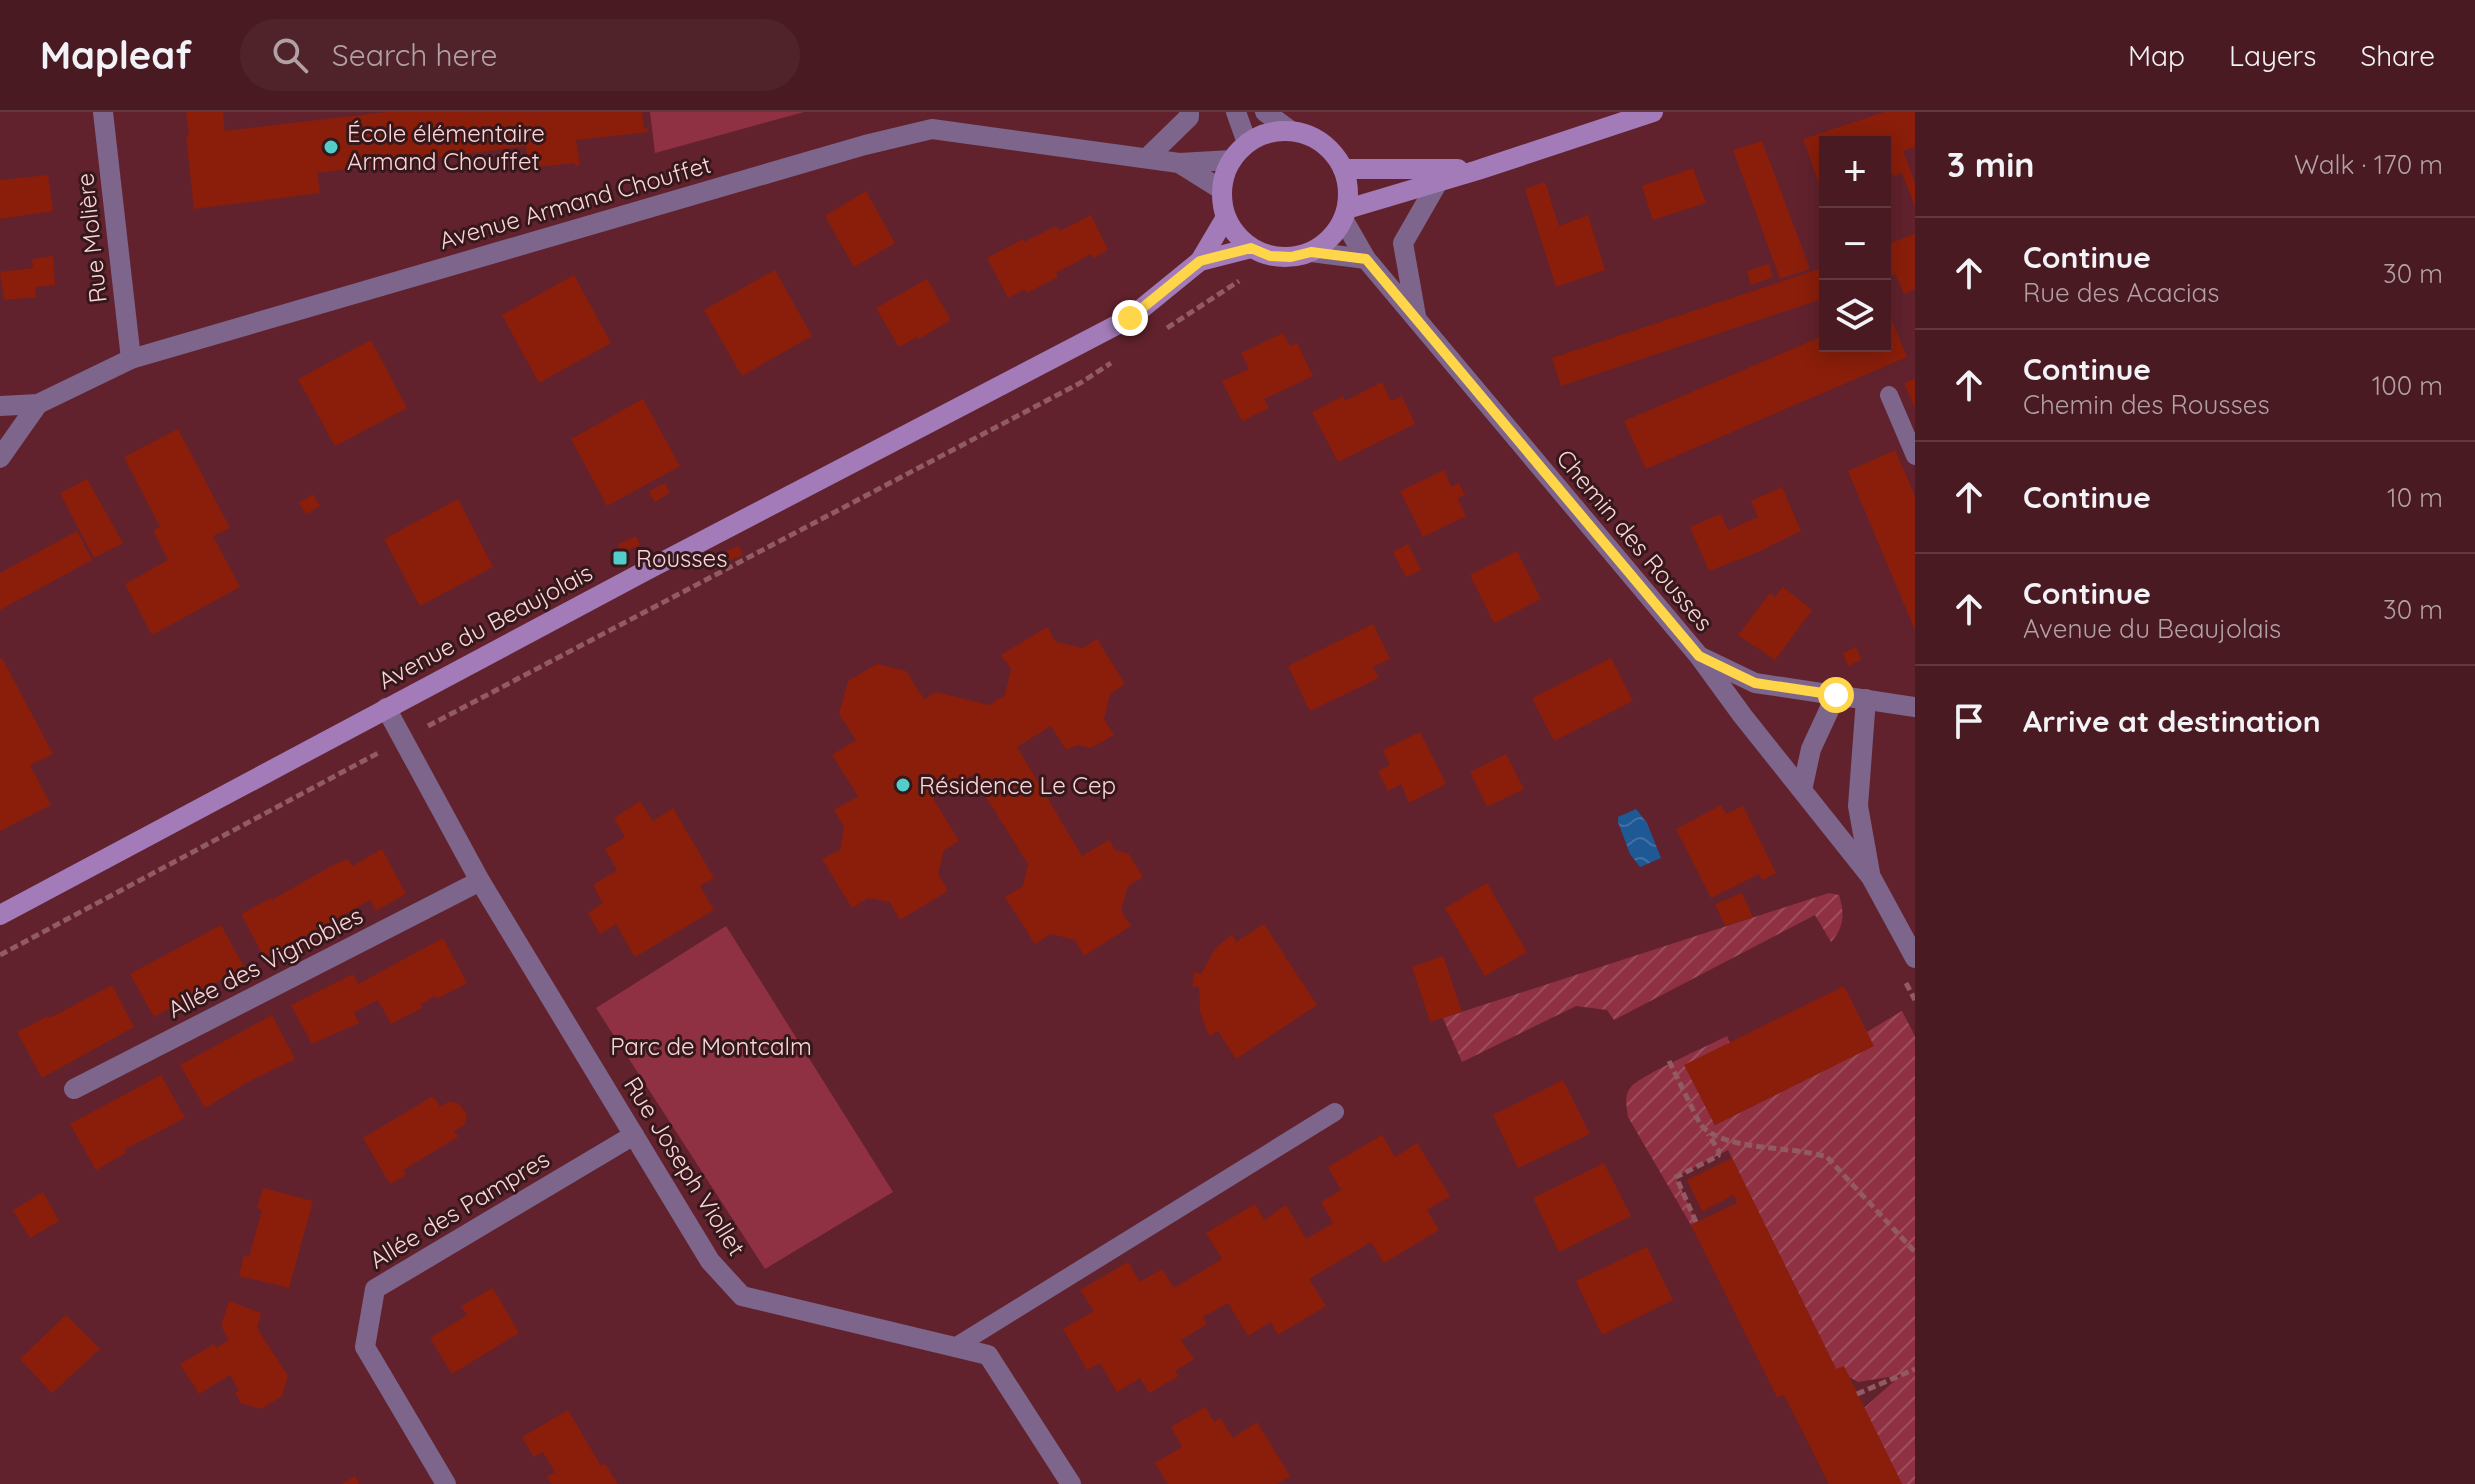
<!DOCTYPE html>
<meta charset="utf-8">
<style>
:root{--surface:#491a22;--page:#50232a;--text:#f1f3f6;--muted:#b1a1a5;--line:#613840}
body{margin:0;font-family:Quicksand,sans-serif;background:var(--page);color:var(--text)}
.controls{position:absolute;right:24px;top:24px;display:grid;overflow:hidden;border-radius:0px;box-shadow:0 4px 20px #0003}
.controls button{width:72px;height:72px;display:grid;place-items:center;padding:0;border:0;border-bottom:2px solid var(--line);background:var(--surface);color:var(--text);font:40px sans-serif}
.stop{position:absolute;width:24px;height:24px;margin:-18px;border:6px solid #ffd54a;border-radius:50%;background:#fff}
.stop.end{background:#ffd54a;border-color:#fff;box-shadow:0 2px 8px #0008}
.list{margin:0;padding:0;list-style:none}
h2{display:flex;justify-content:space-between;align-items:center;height:104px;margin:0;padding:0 32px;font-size:34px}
h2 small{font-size:26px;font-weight:400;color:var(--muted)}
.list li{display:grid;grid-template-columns:52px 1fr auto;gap:24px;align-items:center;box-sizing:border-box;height:112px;padding:0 32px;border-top:2px solid var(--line)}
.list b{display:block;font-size:30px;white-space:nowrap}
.list p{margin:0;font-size:26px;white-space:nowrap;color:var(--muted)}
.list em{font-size:26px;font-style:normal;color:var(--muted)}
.icon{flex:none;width:44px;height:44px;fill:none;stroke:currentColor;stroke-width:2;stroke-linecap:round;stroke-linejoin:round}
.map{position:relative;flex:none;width:1915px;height:1372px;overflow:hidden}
header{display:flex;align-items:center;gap:48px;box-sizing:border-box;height:112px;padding:0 40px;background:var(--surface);border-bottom:2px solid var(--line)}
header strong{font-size:38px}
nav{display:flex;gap:44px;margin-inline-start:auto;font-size:28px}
.search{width:560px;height:72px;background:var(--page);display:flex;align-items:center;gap:20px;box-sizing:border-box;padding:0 28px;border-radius:44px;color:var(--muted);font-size:30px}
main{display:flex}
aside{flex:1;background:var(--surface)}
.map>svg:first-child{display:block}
.park{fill:#903143}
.garden{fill:url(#garden-furrows)}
.water{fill:url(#water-waves)}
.building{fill:#8a1e0a}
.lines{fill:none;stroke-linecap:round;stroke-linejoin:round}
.path{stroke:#925a62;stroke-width:5;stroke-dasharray:8 4;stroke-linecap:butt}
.lane{stroke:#7d658c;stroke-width:18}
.street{stroke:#7d658c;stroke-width:20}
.secondary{stroke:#a27bb8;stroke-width:20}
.route{stroke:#ffd54a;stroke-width:10}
.poi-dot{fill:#53cdca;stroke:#34181b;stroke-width:3}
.labels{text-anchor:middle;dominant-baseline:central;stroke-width:6;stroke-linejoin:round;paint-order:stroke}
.poi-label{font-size:24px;fill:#fdd5d8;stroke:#34181b;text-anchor:start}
.street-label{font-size:24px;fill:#fdd5d8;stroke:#34181b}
.park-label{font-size:24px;fill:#f7d8da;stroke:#34181b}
</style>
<header>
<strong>Mapleaf</strong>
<div class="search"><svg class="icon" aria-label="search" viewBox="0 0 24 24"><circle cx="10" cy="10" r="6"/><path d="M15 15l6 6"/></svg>Search here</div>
<nav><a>Map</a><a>Layers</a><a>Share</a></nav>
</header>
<main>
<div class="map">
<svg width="1915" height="1372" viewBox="0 0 1915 1372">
<defs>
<pattern id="garden-furrows" width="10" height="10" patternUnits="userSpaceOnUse" patternTransform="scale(2)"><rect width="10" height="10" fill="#903143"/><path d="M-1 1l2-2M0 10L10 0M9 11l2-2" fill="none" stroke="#a04e5d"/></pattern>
<pattern id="water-waves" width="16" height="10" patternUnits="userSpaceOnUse" patternTransform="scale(2)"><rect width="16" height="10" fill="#1e5996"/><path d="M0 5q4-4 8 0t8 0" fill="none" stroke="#4070a4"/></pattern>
</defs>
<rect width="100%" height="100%" fill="#61222d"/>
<!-- park -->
<g class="park">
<polygon points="650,0 804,0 655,41"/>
<polygon points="726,814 893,1080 765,1157 596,896"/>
</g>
<!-- garden -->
<g class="garden">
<path d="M1829,781L1839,783C1845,802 1844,815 1831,830L1815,803L1614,908L1607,898L1576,894L1462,950L1443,906Z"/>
<path d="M1902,899L1915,924V1372H1902L1864,1296L1901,1263L1858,1270L1836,1257L1728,1038L1676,1065L1696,1110L1691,1113L1628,1005C1627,995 1623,984 1631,975C1641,963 1708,934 1727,924L1730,931L1685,953L1715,1013L1873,934L1867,920Z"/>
</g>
<!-- water -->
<polygon class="water" points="1636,697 1647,711 1661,746 1640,755 1630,742 1618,710 1618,705"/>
<!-- building -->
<g class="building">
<polygon points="186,0 223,0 225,19 386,0 642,0 644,17 647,15 648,20 576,28 580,53 575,54 575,51 528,56 526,34 317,61 320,81 194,97 186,24 189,23"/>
<polygon points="1884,0 1915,0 1915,35 1903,39 1915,71 1915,94 1902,61 1893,64 1885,46 1885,30 1825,30 1825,88 1803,27"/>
<polygon points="1762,29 1810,157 1780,167 1733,38"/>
<polygon points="1693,56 1706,91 1653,108 1642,74"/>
<polygon points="48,63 53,99 0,107 0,68"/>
<polygon points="1545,70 1559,114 1588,103 1605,158 1556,175 1525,77"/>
<polygon points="866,79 895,131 854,155 825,104"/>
<polygon points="1091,103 1108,138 1093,146 1091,142 1056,161 1058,165 1027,181 1025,177 1008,186 987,146 1023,127 1024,130 1056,114 1060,119"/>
<polygon points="1915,122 1915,177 1904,182 1895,162 1885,166 1885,133"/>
<polygon points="53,144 55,173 35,175 36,185 4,188 0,160 33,156 32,147"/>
<polygon points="1769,152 1773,165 1751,173 1747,159"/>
<polygon points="1825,155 1825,186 1561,274 1552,246"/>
<polygon points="775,158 812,224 742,264 704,198"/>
<polygon points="574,163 611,231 539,271 502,203"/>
<polygon points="927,167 951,208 919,227 917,225 899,235 876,196"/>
<polygon points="1885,192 1907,245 1646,357 1624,309 1825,223 1825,234 1885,234"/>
<polygon points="1283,221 1290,234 1297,231 1313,264 1264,287 1269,296 1242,309 1222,269 1249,257 1241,241"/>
<polygon points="371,228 407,296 335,334 298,267"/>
<polygon points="1915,267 1915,296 1904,271"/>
<polygon points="1382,270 1391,289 1402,284 1415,312 1338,350 1312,300 1343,284 1345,289"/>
<polygon points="643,287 680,354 607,394 571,327"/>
<polygon points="178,317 230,416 213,424 240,475 152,523 125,472 168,448 153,418 160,415 124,345"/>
<polygon points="1895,338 1915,384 1915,518 1848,359"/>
<polygon points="1444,358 1451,375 1459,371 1465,383 1457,386 1466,404 1423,425 1400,379"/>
<polygon points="87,367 123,431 94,446 60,381"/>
<polygon points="665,371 670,381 654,390 649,379"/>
<polygon points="1782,375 1801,419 1756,441 1709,459 1690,415 1721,402 1728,418 1758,405 1751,389"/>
<polygon points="313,382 320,394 306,402 299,391"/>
<polygon points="458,387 493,455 420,494 384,427"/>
<polygon points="77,419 92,448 0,498 0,461"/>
<polygon points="636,424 640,433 622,441 618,432"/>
<polygon points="1408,432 1421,458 1406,465 1393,440"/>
<polygon points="739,434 743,443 725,450 721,441"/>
<polygon points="1517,439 1541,487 1494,511 1470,463"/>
<polygon points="1783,475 1812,498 1775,548 1738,523 1770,481 1775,485"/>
<polygon points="1373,512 1390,547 1373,555 1379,566 1310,599 1288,554"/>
<polygon points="1047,515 1056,530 1083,536 1097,527 1125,572 1110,582 1104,607 1114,623 1091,636 1077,633 1066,638 1051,614 1017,635 1082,744 1109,728 1115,738 1129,742 1143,765 1128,774 1121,798 1131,814 1084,844 1075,828 1051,822 1035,832 1005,785 1023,774 1028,752 972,663 933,686 959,729 944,738 938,762 948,779 900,808 890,790 868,786 852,796 822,747 840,738 844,715 834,698 858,684 832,643 856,628 839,602 848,569 877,552 906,559 924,587 936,580 989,593 1005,583 1011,557 1001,543"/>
<polygon points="1856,535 1861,548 1848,554 1843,541"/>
<polygon points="2,546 53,642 30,653 51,693 0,719 0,547"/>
<polygon points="1611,546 1633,589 1554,629 1532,586"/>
<polygon points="1420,620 1446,672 1409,691 1401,672 1388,679 1378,659 1390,653 1383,638"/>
<polygon points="1506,642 1524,677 1487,695 1470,660"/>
<polygon points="640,689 653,709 673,696 714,766 700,774 714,798 635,845 616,812 600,822 588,801 603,791 593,773 617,758 605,737 625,725 614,706"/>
<polygon points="1721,693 1726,702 1743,694 1776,761 1762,768 1759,762 1711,786 1676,717"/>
<polygon points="382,737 406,782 376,799 370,788 265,847 241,802 271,786 272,788 331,754 348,747 352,754"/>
<polygon points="1487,771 1527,840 1485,864 1445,796"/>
<polygon points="1742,781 1753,805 1725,814 1715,792"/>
<polygon points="1264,812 1317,893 1236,947 1218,919 1210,924 1207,919 1200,899 1199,875 1192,874 1194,860 1201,862 1215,837 1232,822 1236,830"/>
<polygon points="221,813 244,855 154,905 130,862"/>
<polygon points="443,826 467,871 437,887 435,884 421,892 422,896 391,912 378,888 354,900 359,911 312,932 291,893 353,862 358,872"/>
<polygon points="1443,844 1462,900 1430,910 1412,855"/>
<polygon points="112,873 134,915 42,966 17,920 48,904 50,906"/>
<polygon points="1844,874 1874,934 1715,1013 1684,953"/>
<polygon points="272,903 295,947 248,970 205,996 180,953"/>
<polygon points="161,963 185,1006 124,1038 126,1041 96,1058 70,1012"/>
<polygon points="1563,968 1590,1022 1518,1056 1493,1003"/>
<polygon points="433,984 440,995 450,989 459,992 467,1003 464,1013 454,1019 458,1025 403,1058 406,1063 390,1072 363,1026"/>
<polygon points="1382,1023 1395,1045 1417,1031 1450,1084 1427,1098 1439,1118 1384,1151 1371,1130 1309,1167 1326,1194 1278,1223 1271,1210 1248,1224 1228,1191 1203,1205 1207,1212 1181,1228 1194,1247 1175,1259 1179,1264 1149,1281 1140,1266 1117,1280 1100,1251 1087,1258 1063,1217 1094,1199 1080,1178 1128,1150 1140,1170 1162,1157 1174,1176 1222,1147 1206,1121 1255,1092 1264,1108 1286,1093 1306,1127 1333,1111 1321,1090 1341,1078 1328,1055"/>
<polygon points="1732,1046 1836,1257 1844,1254 1902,1372 1829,1372 1784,1283 1777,1285 1691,1113 1737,1091 1734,1083 1702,1099 1687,1068"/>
<polygon points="1604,1051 1631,1104 1559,1140 1533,1086"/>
<polygon points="263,1076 313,1089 289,1176 239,1164 244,1143 249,1145 262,1098 257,1096"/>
<polygon points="43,1080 59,1109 30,1126 13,1098"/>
<polygon points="1647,1135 1673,1188 1602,1223 1576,1169"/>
<polygon points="493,1176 519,1221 452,1262 430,1226 467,1203 461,1194"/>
<polygon points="229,1189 261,1201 257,1216 288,1264 282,1284 261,1297 241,1291 235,1280 239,1279 230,1263 199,1282 180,1252 214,1232 216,1236 229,1228 221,1214"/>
<polygon points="66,1203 100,1237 52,1281 20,1247"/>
<polygon points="1205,1295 1214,1310 1220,1306 1233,1326 1257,1310 1290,1364 1277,1372 1168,1372 1155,1351 1182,1335 1171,1315"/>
<polygon points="568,1298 601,1354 605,1352 618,1372 552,1372 547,1365 555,1360 543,1340 534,1345 522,1325"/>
<polygon points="355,1364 359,1372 342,1372"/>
</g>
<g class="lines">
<!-- path -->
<g class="path">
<polyline points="1167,216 1239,169"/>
<polyline points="428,614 1082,270 1111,251"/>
<polyline points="0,843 380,640"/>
<polyline points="1906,871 1915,888"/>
<path d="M1669,949L1700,1012C1723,1040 1791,1033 1827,1045L1915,1140"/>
<polyline points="1696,1110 1676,1065 1718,1044 1719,1039 1708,1022"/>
<polyline points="1857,1282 1915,1257"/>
</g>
<!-- lane -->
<g class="lane">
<polyline points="1889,283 1915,344"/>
<polyline points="955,1235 1335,1000"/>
</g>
<!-- street -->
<g class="street">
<polyline points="103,0 131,247"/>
<polyline points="1236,0 1247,31"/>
<polyline points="1265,0 1291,19"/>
<polyline points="1147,46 1189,5 1189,0"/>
<polyline points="1179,51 1222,78"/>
<polyline points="1343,107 1366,147 1699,544 1742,603 1871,765 1915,846"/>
<polyline points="1311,140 1366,147"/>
<polyline points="1416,204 1403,131 1438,70"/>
<polyline points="0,294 38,292 131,247 865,33 932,17 1179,51 1232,48"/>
<polyline points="0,346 38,292"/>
<polyline points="1703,546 1755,571 1915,595"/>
<polyline points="1866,587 1858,694 1870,761"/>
<polyline points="386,596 480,769 710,1149 742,1184 988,1243 1071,1372"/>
<polyline points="1802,678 1811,637 1836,583"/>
<polyline points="74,977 480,769"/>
<polyline points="446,1372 365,1235 375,1177 634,1023"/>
</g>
<!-- secondary -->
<g class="secondary">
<circle cx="1285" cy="82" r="63"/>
<polyline points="1343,57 1458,57"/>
<polyline points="1347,97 1478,58 1653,0"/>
<polyline points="1200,149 1251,136"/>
<polyline points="0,803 647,458 1130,206 1200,149 1226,105"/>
</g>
</g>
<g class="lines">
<!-- route -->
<polyline class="route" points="1130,206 1200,149 1251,136 1270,144 1291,145 1311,140 1366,147 1699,544 1755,571 1836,583"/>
</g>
<!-- markers -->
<g class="poi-dot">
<circle cx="331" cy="35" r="8"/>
<rect x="612" y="438" width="16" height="16" rx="4"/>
<circle cx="903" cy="673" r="8"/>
</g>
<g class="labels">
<!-- poi labels -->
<g class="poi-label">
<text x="347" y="21">École élémentaire<tspan x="347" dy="28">Armand Chouffet</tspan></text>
<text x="636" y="446">Rousses</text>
<text x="919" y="673">Résidence Le Cep</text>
</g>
<!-- street labels -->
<g class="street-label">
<text transform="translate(575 90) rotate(-16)">Avenue Armand Chouffet</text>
<text transform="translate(91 126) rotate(-96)">Rue Molière</text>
<text transform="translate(1635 428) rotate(50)">Chemin des Rousses</text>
<text transform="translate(485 514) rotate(-28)">Avenue du Beaujolais</text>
<text transform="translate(265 850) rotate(-27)">Allée des Vignobles</text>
<text transform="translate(685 1054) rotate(58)">Rue Joseph Viollet</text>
<text transform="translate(459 1097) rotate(-31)">Allée des Pampres</text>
</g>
<!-- park labels -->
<g class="park-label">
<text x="711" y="934">Parc de Montcalm</text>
</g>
</g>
</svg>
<div class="controls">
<button>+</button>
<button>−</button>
<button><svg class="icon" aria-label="layers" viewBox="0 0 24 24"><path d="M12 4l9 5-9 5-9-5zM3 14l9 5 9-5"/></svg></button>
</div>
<div class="stop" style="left:1836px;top:583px"></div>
<div class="stop end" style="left:1130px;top:206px"></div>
</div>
<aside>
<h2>3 min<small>Walk · 170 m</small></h2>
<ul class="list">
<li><svg class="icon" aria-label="ahead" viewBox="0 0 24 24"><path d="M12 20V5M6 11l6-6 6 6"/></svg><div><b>Continue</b><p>Rue des Acacias</p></div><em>30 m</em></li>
<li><svg class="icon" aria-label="ahead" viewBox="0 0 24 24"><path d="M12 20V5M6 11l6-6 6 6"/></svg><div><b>Continue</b><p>Chemin des Rousses</p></div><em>100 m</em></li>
<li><svg class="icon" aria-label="ahead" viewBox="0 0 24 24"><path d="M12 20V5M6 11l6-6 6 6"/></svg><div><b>Continue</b></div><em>10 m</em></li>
<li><svg class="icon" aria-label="ahead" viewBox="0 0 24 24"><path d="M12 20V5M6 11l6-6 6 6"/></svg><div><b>Continue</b><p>Avenue du Beaujolais</p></div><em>30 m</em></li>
<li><svg class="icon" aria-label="arrive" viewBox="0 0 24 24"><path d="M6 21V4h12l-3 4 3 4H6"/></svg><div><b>Arrive at destination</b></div></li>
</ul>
</aside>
</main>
